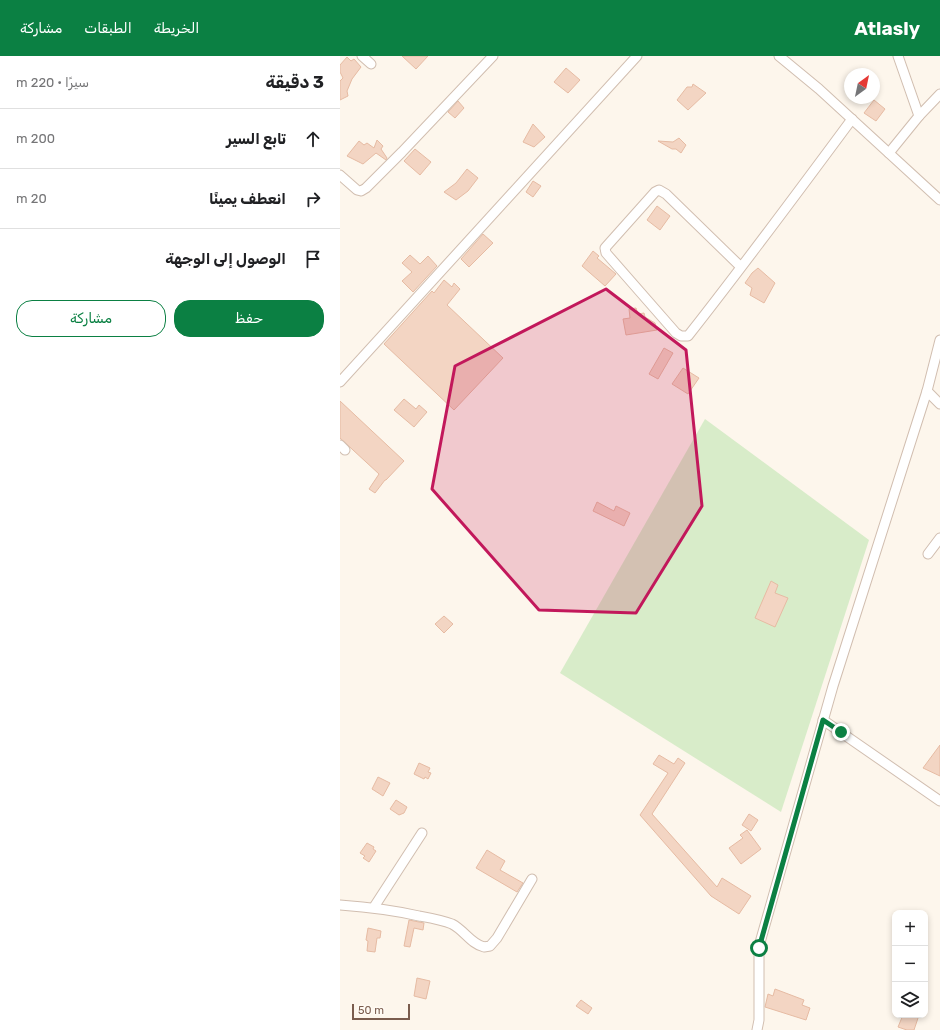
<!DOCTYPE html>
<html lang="ar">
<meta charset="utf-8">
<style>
:root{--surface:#fff;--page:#f2f2f2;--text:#202124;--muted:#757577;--line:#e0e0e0;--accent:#0b8043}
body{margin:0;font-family:Rubik,"Noto Sans Arabic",sans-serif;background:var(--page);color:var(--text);direction:rtl}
.controls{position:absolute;right:12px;bottom:12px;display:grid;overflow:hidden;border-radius:8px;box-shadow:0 2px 6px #0003}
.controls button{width:36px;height:36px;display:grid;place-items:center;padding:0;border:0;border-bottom:1px solid var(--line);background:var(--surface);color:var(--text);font:20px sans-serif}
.compass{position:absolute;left:504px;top:12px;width:36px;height:36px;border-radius:50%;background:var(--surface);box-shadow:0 2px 6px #0003;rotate:33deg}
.scale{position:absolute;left:12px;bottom:10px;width:58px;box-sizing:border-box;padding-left:4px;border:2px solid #7a5c4d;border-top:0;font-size:11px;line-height:14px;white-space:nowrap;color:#7a5c4d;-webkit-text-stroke:3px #fffaf3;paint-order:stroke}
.stop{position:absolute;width:12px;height:12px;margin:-9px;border:3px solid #0b8043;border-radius:50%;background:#fff}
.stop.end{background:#0b8043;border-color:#fff;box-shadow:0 1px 4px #0008}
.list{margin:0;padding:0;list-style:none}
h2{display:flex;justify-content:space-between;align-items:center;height:52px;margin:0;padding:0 16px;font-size:17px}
h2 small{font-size:13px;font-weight:400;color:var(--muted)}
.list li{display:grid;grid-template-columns:26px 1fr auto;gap:12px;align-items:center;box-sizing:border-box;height:60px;padding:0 16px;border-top:1px solid var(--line)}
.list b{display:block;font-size:15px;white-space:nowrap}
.list em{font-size:13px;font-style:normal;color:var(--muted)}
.actions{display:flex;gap:8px;padding:12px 16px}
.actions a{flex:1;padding:9px 0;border:1px solid var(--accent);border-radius:16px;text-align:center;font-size:14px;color:var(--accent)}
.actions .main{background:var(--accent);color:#fff}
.icon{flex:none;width:22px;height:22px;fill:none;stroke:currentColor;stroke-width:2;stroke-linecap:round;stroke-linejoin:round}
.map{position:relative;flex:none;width:600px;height:974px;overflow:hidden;direction:ltr}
header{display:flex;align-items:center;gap:24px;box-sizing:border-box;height:56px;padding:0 20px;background:var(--accent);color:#fff}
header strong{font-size:19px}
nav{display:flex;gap:22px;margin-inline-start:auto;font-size:14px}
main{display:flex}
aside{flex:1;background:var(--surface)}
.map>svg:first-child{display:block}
.green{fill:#d8ecc9}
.building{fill:#f3d5c3;stroke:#e6bba3}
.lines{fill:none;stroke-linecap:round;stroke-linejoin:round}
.street-casing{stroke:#d1beb0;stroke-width:11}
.street{stroke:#fff;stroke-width:9}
.route{stroke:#0b8043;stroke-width:5}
.marked{fill:#c2185b;fill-opacity:0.2;stroke:#c2185b;stroke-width:3;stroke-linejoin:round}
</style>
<header>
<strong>Atlasly</strong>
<nav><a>الخريطة</a><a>الطبقات</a><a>مشاركة</a></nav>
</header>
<main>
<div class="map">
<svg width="600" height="974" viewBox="0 0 600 974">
<rect width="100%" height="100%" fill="#fdf6ec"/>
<!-- green -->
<polygon class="green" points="365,363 529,484 441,756 220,617"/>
<!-- building -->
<g class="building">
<polygon points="62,0 88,0 76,13"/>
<polygon points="7,1 11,5 14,3 21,11 12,23 7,35 8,40 0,44 0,25 3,22 0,16 0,9"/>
<polygon points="226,12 240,24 228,37 214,26"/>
<polygon points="353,28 366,37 348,54 337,44 347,31 352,31"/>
<polygon points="534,44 545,53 536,65 524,57"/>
<polygon points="118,45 124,52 115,62 108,56"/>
<polygon points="193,68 205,81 194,91 183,86"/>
<polygon points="339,82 346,89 341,97 336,93 332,93 318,85 333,86"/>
<polygon points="37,84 43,90 41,93 47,102 46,104 36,97 23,108 7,100 19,85 24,89 27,87 34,92"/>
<polygon points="75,93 91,106 80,119 64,105"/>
<polygon points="127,113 138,122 128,135 116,144 104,136 116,127"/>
<polygon points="193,125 201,130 193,141 186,136"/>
<polygon points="317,150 330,160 320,174 307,164"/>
<polygon points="143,178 153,187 129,211 121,203"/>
<polygon points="253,195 259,200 257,202 276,218 265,230 242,210"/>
<polygon points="70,199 80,208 88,200 97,210 73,236 62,225 72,216 62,207"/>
<polygon points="418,212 435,227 424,247 410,239 412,232 405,227 412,217"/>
<polygon points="104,224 112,231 114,227 120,233 107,249 163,302 114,354 44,288 92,235 94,237"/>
<polygon points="296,252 298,258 304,257 305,261 315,267 317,274 286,279 283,263 290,262 289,253"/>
<polygon points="324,292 333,297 318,323 309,318"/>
<polygon points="343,312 359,322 348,338 332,328"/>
<polygon points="64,343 76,353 79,349 87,356 74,371 54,354"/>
<polygon points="0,345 64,405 46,424 45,424 35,437 29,433 39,418 0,382"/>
<polygon points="257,446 274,455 276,450 290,457 284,470 253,455"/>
<polygon points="431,525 438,529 435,537 448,542 435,571 415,562"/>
<polygon points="104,560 113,568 104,577 95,568"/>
<polygon points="600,689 600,720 583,712"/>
<polygon points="319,699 334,708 338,702 345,707 312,758 377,831 382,822 411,840 399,858 371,840 300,759 328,717 313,708"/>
<polygon points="79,707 90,712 88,716 91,717 88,723 85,721 84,723 74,718"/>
<polygon points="38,721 50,727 43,740 32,733"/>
<polygon points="56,744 67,751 64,757 59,759 50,753"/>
<polygon points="409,758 418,764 411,775 402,769"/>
<polygon points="407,774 421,793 401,808 389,792 403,782 400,779"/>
<polygon points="27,787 34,791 33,793 36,795 29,806 23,802 25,800 20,797"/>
<polygon points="147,794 165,805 160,814 183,827 177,836 136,812"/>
<polygon points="69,864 84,867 83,874 74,872 70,891 64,890"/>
<polygon points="28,872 41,875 40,882 37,882 35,896 27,895 28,885 26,884"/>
<polygon points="77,922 90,925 86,943 74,940"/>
<polygon points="435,933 464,944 462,949 470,952 466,964 425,951 428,938 433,940"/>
<polygon points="241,944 252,952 248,958 236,950"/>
<polygon points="563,959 579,959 574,974 567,974 558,971"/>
</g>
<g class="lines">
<defs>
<g id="street">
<polyline points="22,0 31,8"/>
<polyline points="439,0 479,33 600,144"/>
<polyline points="579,60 600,38"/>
<polyline points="549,97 579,60 558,0"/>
<polyline points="0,119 17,134 21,135 26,132 62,96 153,0"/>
<path d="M401,211L326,138L319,134L315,136L265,192L266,197L336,277L341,280H348C404,209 458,136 512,63"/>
<polyline points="0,326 297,0"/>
<polyline points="587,335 600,348"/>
<polyline points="0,389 5,394"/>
<polyline points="588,498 600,482"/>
<polyline points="483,664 600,745"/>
<path d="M0,849C27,851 53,854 79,860C90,862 102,864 112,868C124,874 131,888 144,891L150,890L157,882L192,823"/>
<polyline points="34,851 82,777"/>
<polyline points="417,974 419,964 419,892 421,883 493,630 587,335 600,284"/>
</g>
</defs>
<!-- street casing -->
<use href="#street" class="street-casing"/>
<!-- street -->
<use href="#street" class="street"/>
</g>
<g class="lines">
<!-- route -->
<polyline class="route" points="419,892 483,664 501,676"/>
</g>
<!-- marked area -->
<path class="marked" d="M266,233L346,294L362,450L296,557L199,554L92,433L115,310Z"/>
</svg>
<div class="controls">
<button>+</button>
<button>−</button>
<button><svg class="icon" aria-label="layers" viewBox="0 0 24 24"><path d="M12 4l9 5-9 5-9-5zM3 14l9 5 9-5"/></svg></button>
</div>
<svg class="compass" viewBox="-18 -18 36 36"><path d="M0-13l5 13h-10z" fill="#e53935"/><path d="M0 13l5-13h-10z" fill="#757577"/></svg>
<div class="scale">50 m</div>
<div class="stop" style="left:419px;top:892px"></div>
<div class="stop end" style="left:501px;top:676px"></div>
</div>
<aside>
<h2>3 دقيقة<small>سيرًا · 220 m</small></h2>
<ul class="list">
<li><svg class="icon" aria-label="ahead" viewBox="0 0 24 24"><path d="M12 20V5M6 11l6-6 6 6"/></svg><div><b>تابع السير</b></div><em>200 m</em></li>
<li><svg class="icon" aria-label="right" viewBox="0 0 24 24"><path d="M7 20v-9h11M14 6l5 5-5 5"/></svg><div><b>انعطف يمينًا</b></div><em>20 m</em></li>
<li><svg class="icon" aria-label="arrive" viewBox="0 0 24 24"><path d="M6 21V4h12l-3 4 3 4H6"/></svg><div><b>الوصول إلى الوجهة</b></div></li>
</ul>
<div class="actions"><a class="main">حفظ</a><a>مشاركة</a></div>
</aside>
</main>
